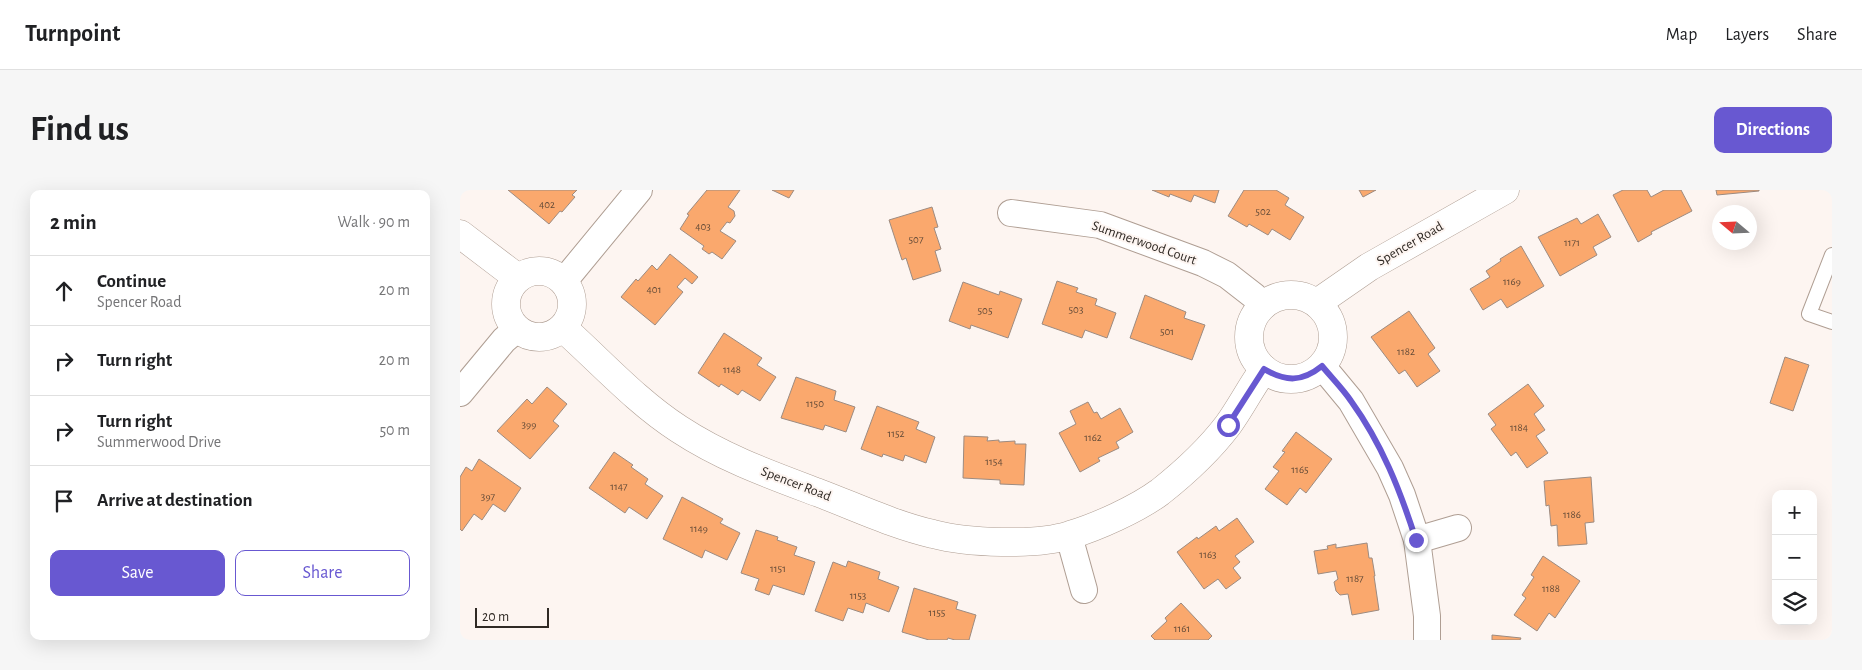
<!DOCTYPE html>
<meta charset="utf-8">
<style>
:root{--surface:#fff;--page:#f6f6f6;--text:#202124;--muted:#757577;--line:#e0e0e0;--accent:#6858d1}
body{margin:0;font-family:"Alegreya Sans",sans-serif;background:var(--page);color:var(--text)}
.controls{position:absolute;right:15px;bottom:15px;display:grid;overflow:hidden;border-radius:10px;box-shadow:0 5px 20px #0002}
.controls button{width:45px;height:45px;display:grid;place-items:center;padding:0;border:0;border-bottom:1px solid var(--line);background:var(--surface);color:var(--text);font:25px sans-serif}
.compass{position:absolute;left:1252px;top:15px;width:45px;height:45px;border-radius:50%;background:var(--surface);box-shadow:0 5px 20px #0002;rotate:289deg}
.scale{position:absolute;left:15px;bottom:12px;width:74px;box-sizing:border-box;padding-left:5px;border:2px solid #302a25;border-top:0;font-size:14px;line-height:18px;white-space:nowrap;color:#302a25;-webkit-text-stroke:4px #fdf5f1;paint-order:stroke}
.stop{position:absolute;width:15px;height:15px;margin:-11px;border:4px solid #6858d1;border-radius:50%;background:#fff}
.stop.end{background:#6858d1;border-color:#fff;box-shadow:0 1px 5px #0008}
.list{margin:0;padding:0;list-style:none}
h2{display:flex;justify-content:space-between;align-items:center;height:65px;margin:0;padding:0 20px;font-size:21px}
h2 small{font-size:16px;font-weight:400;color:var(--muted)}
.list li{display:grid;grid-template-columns:32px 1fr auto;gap:15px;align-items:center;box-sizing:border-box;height:70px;padding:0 20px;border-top:1px solid var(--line)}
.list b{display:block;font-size:19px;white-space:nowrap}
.list p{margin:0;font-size:16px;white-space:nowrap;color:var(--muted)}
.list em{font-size:16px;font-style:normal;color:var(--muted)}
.actions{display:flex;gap:10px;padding:15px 20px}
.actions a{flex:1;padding:11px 0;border:1px solid var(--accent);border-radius:10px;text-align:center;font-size:18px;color:var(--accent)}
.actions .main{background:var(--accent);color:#fff}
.icon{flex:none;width:28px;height:28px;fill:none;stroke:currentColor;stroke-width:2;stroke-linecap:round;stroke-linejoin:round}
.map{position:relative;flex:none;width:1372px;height:450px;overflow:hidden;border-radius:10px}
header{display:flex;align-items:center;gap:30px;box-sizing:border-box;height:70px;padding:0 25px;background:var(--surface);border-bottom:1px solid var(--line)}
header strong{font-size:24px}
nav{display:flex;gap:28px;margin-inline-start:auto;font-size:18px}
.intro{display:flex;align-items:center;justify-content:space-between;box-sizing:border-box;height:120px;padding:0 30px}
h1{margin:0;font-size:35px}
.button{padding:12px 22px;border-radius:10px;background:var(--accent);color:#fff;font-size:18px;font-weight:700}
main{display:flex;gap:30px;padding:0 30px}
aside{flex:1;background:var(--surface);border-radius:10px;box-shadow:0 5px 20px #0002}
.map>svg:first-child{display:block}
.building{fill:#faa86d;stroke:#9c8b81}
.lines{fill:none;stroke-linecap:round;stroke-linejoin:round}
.lane-casing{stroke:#af9e93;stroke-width:16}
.street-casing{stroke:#af9e93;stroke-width:28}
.secondary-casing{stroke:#af9e93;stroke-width:29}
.lane{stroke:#fff;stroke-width:14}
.street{stroke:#fff;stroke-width:26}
.secondary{stroke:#fff;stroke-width:28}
.route{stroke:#6858d1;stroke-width:6}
.labels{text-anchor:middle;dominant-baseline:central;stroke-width:4;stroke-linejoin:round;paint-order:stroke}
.number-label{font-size:11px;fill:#624a37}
.street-label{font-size:14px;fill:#302a25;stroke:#fdf5f1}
</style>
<header>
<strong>Turnpoint</strong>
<nav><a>Map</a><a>Layers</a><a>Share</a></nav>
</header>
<div class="intro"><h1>Find us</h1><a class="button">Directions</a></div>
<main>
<aside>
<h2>2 min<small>Walk · 90 m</small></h2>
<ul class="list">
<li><svg class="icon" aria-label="ahead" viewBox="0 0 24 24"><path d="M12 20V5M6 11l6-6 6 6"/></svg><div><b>Continue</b><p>Spencer Road</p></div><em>20 m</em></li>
<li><svg class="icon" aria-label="right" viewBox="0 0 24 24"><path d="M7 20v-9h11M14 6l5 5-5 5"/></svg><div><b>Turn right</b></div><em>20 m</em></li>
<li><svg class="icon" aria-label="right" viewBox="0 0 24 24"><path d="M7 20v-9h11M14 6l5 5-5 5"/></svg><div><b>Turn right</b><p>Summerwood Drive</p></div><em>50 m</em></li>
<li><svg class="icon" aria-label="arrive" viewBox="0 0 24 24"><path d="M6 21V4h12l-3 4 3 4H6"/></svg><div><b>Arrive at destination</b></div></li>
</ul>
<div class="actions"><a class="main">Save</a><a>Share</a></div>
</aside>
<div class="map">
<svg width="1372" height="450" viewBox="0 0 1372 450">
<rect width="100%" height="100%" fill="#fdf5f1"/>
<!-- building -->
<g class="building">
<polygon points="48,0 117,0 112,5 115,7 102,22 100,21 89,34"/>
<polygon points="247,0 280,0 268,17 274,21 275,26 270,33 267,32 260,41 276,51 262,69 252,62 249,64 242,59 244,56 220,39 229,25 227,24"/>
<polygon points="312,0 334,0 329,8"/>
<polygon points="692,0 759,0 755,13 734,5 731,12 710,4 709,7"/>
<polygon points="784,0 816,0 829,8 825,15 844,27 830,50 812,39 808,45 789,34 787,37 768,26"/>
<polygon points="899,0 916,0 903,7"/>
<polygon points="1163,0 1187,0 1191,7 1204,0 1221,0 1232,21 1191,42 1192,44 1178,52 1153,5"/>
<polygon points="1256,0 1299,0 1299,1 1257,5"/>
<polygon points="472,17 478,37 474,38 481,59 475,61 481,81 453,90 446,68 442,70 429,30"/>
<polygon points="1138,24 1151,47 1133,57 1137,65 1100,86 1078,47 1117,28 1121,34"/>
<polygon points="1061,56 1084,96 1047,118 1041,109 1023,120 1010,99 1030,87 1026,81 1041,71 1040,69"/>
<polygon points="210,64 238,87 232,94 225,88 217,97 223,102 195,135 161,107 176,89 178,91 192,75 197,80"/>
<polygon points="597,91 618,98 616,102 637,109 635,115 656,123 647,148 625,140 622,148 582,134"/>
<polygon points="503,92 539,105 540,101 562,109 548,148 511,135 510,139 489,131"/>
<polygon points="685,105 726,122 724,128 745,135 732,170 670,148"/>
<polygon points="949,121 975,158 968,164 980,181 957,197 945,180 939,184 911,147"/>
<polygon points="264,143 302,168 297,175 316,187 300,211 282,200 278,205 261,194 259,197 238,183"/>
<polygon points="1325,167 1349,175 1333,221 1310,213"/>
<polygon points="336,187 376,201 374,210 395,217 386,242 365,235 363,240 321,228"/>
<polygon points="1068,194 1084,216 1074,224 1085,240 1076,246 1088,263 1067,278 1056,262 1051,266 1031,239 1036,235 1028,224"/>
<polygon points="87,197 107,214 93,231 99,236 70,269 37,241 67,209 72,214"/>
<polygon points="628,212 634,223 637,222 641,229 660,218 673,242 656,252 659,258 638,268 640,271 620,282 599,243 616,234 610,221"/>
<polygon points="417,216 459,232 456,239 475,247 466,273 445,265 443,271 423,264 422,267 401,259"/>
<polygon points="836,242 872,269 846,303 840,298 827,315 805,299 819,281 813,277 825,262 822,261"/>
<polygon points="504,246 528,247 527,251 539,250 539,252 555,251 555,254 566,254 564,295 540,294 540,290 503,288"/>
<polygon points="154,262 173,275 171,277 188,289 185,294 203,306 187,329 169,317 165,323 129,298"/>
<polygon points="19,269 61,298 45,322 33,314 22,330 14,324 2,341 0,339 0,287 6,277 12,281"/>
<polygon points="1131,287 1134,332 1125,333 1127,354 1098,356 1097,335 1091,336 1089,315 1086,316 1084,291"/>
<polygon points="222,307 263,329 260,333 280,343 267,370 245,360 242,368 203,349"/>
<polygon points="777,328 794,352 775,366 780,372 773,378 781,388 766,399 758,389 744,399 717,362 737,347 738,349 756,336 759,341"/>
<polygon points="296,340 318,347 317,350 337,357 334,365 355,372 344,405 313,395 309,405 295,400 299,389 281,383"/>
<polygon points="907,353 909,368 912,368 915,386 914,386 919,420 892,425 888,404 880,405 876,401 874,392 878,389 876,381 858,384 854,361 868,359 867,356 876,354 876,358"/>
<polygon points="1083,366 1120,391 1095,428 1089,423 1077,441 1054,425 1066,408 1062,405 1074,387 1071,385"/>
<polygon points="388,371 420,382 418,389 439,397 429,422 406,413 403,423 388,418 383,431 355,421 373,372 386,377"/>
<polygon points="454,398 498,412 496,419 516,425 509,450 495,450 488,448 487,450 469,450 442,442"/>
<polygon points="721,413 752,446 748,450 695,450 691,446 707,431 705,428"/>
<polygon points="1032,445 1061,448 1060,450 1032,450"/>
</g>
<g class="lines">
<defs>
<polyline id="lane" points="1372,65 1349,124 1372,132"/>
<g id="street">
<polyline points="551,23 640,35 743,73 767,85 794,106 803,116"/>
<polyline points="104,91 179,0"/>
<polyline points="862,176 891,211 930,278 942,305 957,350 967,426 967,450"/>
<polyline points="0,203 44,150 57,139"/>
<polyline points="609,346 624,400"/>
<polyline points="957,350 998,338"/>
</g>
<g id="secondary">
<polyline points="0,44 50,82 57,89"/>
<circle cx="79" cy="114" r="33"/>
<circle cx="831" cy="147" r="42"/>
<polyline points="857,113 909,77 1045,0"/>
<path d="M103,138C141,172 177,212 219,239C263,268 311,285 359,303C396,317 434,335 473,344C507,353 576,356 610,345C637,337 677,319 700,302C724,283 749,260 768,235C781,217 791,197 804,179"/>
</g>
</defs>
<!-- lane casing -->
<use href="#lane" class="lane-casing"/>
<!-- street casing -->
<use href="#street" class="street-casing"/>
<!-- secondary casing -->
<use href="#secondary" class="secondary-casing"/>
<!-- lane -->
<use href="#lane" class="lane"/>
<!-- street -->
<use href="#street" class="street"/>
<!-- secondary -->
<use href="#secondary" class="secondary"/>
</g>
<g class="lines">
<!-- route -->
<path class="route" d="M768,235L804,179C826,192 842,192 862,176C871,187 883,199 891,211C922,254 940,300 956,350"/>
</g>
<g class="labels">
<!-- number labels -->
<g class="number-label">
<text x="87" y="14">402</text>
<text x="803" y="21">502</text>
<text x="243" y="36">403</text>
<text x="456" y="49">507</text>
<text x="1112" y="52">1171</text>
<text x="1052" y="91">1169</text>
<text x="194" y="99">401</text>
<text x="616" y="119">503</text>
<text x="525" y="120">505</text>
<text x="707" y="141">501</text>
<text x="946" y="161">1182</text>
<text x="272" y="179">1148</text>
<text x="355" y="213">1150</text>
<text x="69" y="234">399</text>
<text x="1059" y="237">1184</text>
<text x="436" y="243">1152</text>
<text x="633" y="247">1162</text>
<text x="534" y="271">1154</text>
<text x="840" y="279">1165</text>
<text x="159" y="296">1147</text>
<text x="28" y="306">397</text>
<text x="1112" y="324">1186</text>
<text x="239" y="338">1149</text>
<text x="748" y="364">1163</text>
<text x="318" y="378">1151</text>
<text x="895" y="388">1187</text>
<text x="1091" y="398">1188</text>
<text x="398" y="405">1153</text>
<text x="477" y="422">1155</text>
<text x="722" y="438">1161</text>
</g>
<!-- street labels -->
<g class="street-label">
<text transform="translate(684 53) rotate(19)">Summerwood Court</text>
<text transform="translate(950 54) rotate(-30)">Spencer Road</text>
<text transform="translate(336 294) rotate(21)">Spencer Road</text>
</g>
</g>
</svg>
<div class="controls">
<button>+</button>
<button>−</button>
<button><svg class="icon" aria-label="layers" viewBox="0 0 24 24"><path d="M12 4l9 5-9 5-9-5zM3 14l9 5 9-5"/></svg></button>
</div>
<svg class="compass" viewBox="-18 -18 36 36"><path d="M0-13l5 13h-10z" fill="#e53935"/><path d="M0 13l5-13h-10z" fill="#757577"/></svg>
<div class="scale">20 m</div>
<div class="stop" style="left:768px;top:235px"></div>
<div class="stop end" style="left:956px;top:350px"></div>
</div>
</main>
